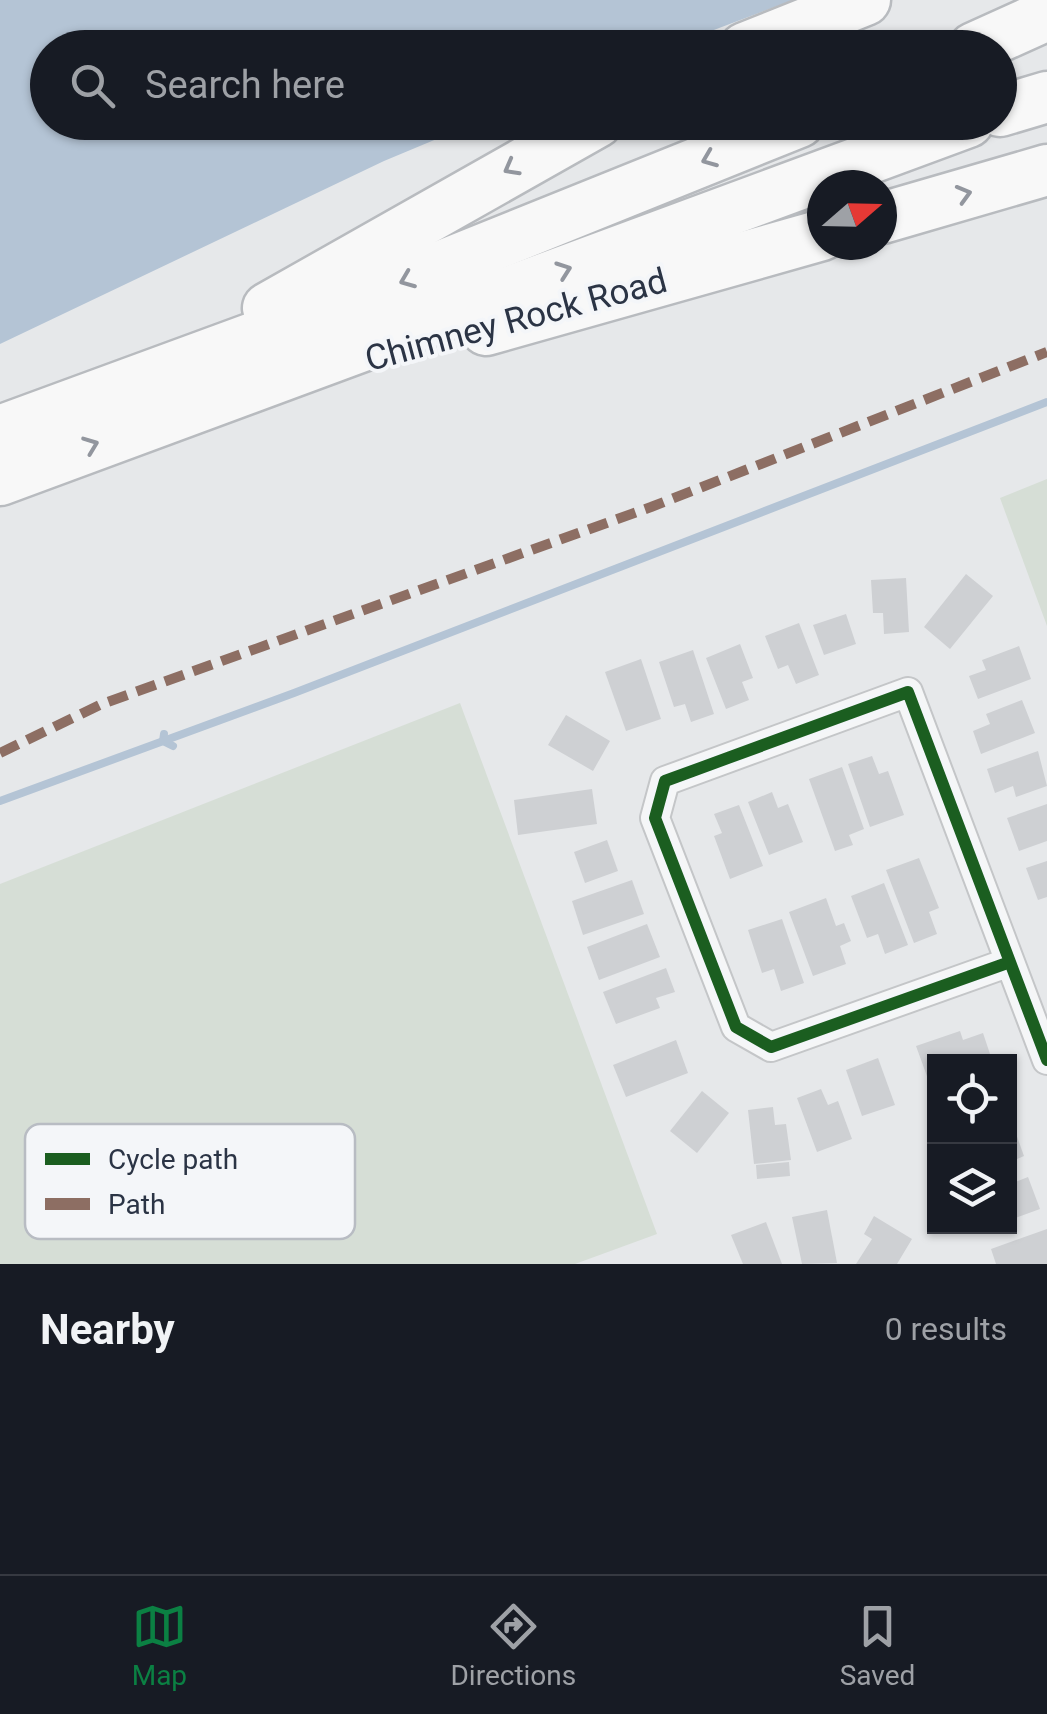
<!DOCTYPE html>
<style>
:root{--surface:#171b24;--page:#242831;--text:#f1f3f6;--muted:#9ea1a6;--line:#363941;--accent:#0b8043}
body{margin:0;font-family:Roboto,sans-serif;background:var(--page);color:var(--text)}
.controls{position:absolute;right:30px;bottom:30px;display:grid;overflow:hidden;border-radius:0px;box-shadow:0 2px 8px #0004}
.controls button{width:90px;height:90px;display:grid;place-items:center;padding:0;border:0;border-bottom:2px solid var(--line);background:var(--surface);color:var(--text);font:50px sans-serif}
.compass{position:absolute;left:807px;top:170px;width:90px;height:90px;border-radius:50%;background:var(--surface);box-shadow:0 2px 8px #0004;rotate:70deg}
.list{margin:0;padding:0;list-style:none}
h2{display:flex;justify-content:space-between;align-items:center;height:130px;margin:0;padding:0 40px;font-size:42px}
h2 small{font-size:32px;font-weight:400;color:var(--muted)}
.icon{flex:none;width:55px;height:55px;fill:none;stroke:currentColor;stroke-width:2;stroke-linecap:round;stroke-linejoin:round}
.map{position:relative;flex:none;width:1047px;height:1264px;overflow:hidden}
.search{position:absolute;background:var(--surface);box-shadow:0 2px 8px #0004;left:30px;right:30px;top:30px;height:110px;display:flex;align-items:center;gap:25px;box-sizing:border-box;padding:0 35px;border-radius:55px;color:var(--muted);font-size:38px}
.sheet{height:310px;background:var(--surface)}
nav{display:flex;justify-content:space-around;align-items:center;box-sizing:border-box;height:140px;border-top:2px solid var(--line);background:var(--surface);font-size:28px;color:var(--muted)}
nav a{display:grid;justify-items:center;gap:5px}
nav .on{color:var(--accent)}
.map>svg:first-child{display:block}
.green{fill:#d6ded6}
.water{fill:#b4c4d5}
.lines{fill:none;stroke-linecap:round;stroke-linejoin:round}
.stream{stroke:#b4c4d5;stroke-width:8}
.building{fill:#ced0d3}
.street-casing{stroke:#c4c6c8;stroke-width:32}
.highway-casing{stroke:#b8bbbf;stroke-width:55}
.street{stroke:#f5f6f7;stroke-width:28}
.highway{stroke:#f8f8f8;stroke-width:50}
.quiet{stroke:#8d6e63;stroke-width:10;stroke-dasharray:20 10;stroke-linecap:butt}
.cycleway-casing{stroke:#f4f6f9;stroke-width:19}
.cycleway{stroke:#1b5e20;stroke-width:12}
.oneway{stroke:#92969e}
.labels{text-anchor:middle;dominant-baseline:central;stroke-width:8;stroke-linejoin:round;paint-order:stroke}
.street-label{font-size:35px;fill:#2b3445;stroke:#f4f6f9}
.key{fill:#f4f6f9;stroke:#b8bcc3;stroke-width:2.5}
.key-label{font-size:28px;fill:#2b3445}
</style>
<div class="map">
<svg width="1047" height="1264" viewBox="0 0 1047 1264">
<rect width="100%" height="100%" fill="#e6e8ea"/>
<!-- green -->
<g class="green">
<polygon points="1047,479 1047,626 1000,498"/>
<polygon points="460,703 657,1234 575,1264 0,1264 0,884"/>
</g>
<!-- water -->
<polygon class="water" points="0,0 793,0 669,47 48,48 48,122 475,123 384,161 0,344"/>
<g class="lines">
<!-- stream -->
<g class="stream">
<polyline points="164,734 163,741 173,746"/>
<polyline points="0,801 294,693 1047,402"/>
</g>
</g>
<!-- building -->
<g class="building">
<polygon points="966,574 993,596 950,649 924,627"/>
<polygon points="906,578 909,632 884,634 883,613 873,613 871,580"/>
<polygon points="846,614 856,644 824,655 813,625"/>
<polygon points="799,623 819,675 796,684 788,665 778,669 765,636"/>
<polygon points="740,644 753,678 742,682 749,700 726,709 706,658"/>
<polygon points="1019,646 1031,679 978,699 969,676 986,670 982,660"/>
<polygon points="693,650 714,714 691,722 685,704 674,707 659,662"/>
<polygon points="641,659 661,719 626,731 605,672"/>
<polygon points="1022,700 1035,733 981,754 973,731 990,724 986,714"/>
<polygon points="566,715 610,741 593,771 548,745"/>
<polygon points="1038,751 1047,786 1016,797 1013,786 995,793 987,769"/>
<polygon points="872,756 879,774 888,771 904,815 870,827 848,764"/>
<polygon points="842,767 864,829 849,835 853,845 835,851 809,779"/>
<polygon points="592,789 597,824 518,835 514,800"/>
<polygon points="772,792 778,808 788,804 803,842 769,855 748,802"/>
<polygon points="1047,804 1047,841 1019,851 1007,818"/>
<polygon points="739,805 763,866 730,879 714,836 722,833 714,814"/>
<polygon points="607,840 618,871 585,883 574,852"/>
<polygon points="919,858 939,908 929,912 937,934 914,943 886,870"/>
<polygon points="1047,861 1047,897 1038,900 1026,868"/>
<polygon points="632,880 644,914 583,935 572,901"/>
<polygon points="884,883 908,945 885,954 878,934 867,938 851,896"/>
<polygon points="826,898 836,926 844,923 851,941 840,946 846,964 813,976 789,912"/>
<polygon points="782,919 804,983 781,991 774,969 762,973 748,930"/>
<polygon points="647,924 660,957 599,980 587,947"/>
<polygon points="666,968 675,992 656,998 660,1008 616,1024 603,992"/>
<polygon points="960,1031 963,1040 983,1033 991,1057 978,1062 934,1062 934,1077 928,1079 916,1046"/>
<polygon points="676,1040 688,1073 626,1097 613,1065"/>
<polygon points="878,1058 895,1105 862,1116 846,1070"/>
<polygon points="821,1089 828,1105 838,1101 852,1139 817,1152 797,1098"/>
<polygon points="702,1091 729,1113 697,1153 670,1131"/>
<polygon points="773,1107 775,1125 786,1124 791,1160 754,1164 748,1110"/>
<polygon points="1010,1117 1024,1156 1010,1162"/>
<polygon points="789,1162 790,1176 757,1179 756,1165"/>
<polygon points="1028,1177 1040,1209 1010,1220 1010,1184"/>
<polygon points="827,1210 837,1263 802,1264 792,1217"/>
<polygon points="874,1216 912,1239 897,1264 856,1264 872,1239 864,1234"/>
<polygon points="766,1222 782,1264 743,1264 731,1235"/>
<polygon points="1047,1229 1047,1264 996,1264 991,1249"/>
</g>
<g class="lines">
<defs>
<polyline id="street" points="1010,962 771,1047 736,1027 655,818 665,781 908,692 1047,1060"/>
<g id="highway">
<polyline points="745,48 865,0"/>
<polyline points="974,48 1047,15"/>
<polyline points="1000,111 1047,97"/>
<polyline points="882,218 1047,170"/>
<polyline points="268,308 597,122"/>
<polyline points="486,330 822,235"/>
<polyline points="0,431 362,298 799,122"/>
<polyline points="0,480 968,122"/>
</g>
</defs>
<!-- street casing -->
<use href="#street" class="street-casing"/>
<!-- highway casing -->
<use href="#highway" class="highway-casing"/>
<!-- street -->
<use href="#street" class="street"/>
<!-- highway -->
<use href="#highway" class="highway"/>
<!-- quiet -->
<polyline class="quiet" points="0,753 102,704 651,507 1047,352"/>
<defs>
<polyline id="cycleway" points="1010,962 771,1047 736,1027 655,818 665,781 908,692 1047,1060"/>
</defs>
<!-- cycleway casing -->
<use href="#cycleway" class="cycleway-casing"/>
<!-- cycleway -->
<use href="#cycleway" class="cycleway"/>
</g>
<!-- one-way arrows -->
<defs><path id="oneway-chevron" d="M-2-3.5L2.5 0L-2 3.5" fill="none" stroke-width="1.6" stroke-linecap="round" stroke-linejoin="round" transform="scale(2.5)"/></defs>
<g class="oneway">
<use href="#oneway-chevron" transform="translate(709 159) rotate(158)"/>
<use href="#oneway-chevron" transform="translate(511 168) rotate(151)"/>
<use href="#oneway-chevron" transform="translate(964 194) rotate(-16)"/>
<use href="#oneway-chevron" transform="translate(564 270) rotate(-20)"/>
<use href="#oneway-chevron" transform="translate(407 280) rotate(158)"/>
<use href="#oneway-chevron" transform="translate(91 445) rotate(-21)"/>
</g>
<g class="labels">
<!-- street labels -->
<g class="street-label">
<text transform="translate(516 320) rotate(-15)">Chimney Rock Road</text>
</g>
</g>
<!-- legend -->
<rect x="25" y="1124" width="330" height="115" rx="15" class="key"/>
<rect x="45" y="1153" width="45" height="12" fill="#1b5e20"/>
<rect x="45" y="1198" width="45" height="12" fill="#8d6e63"/>
<g class="key-label">
<text x="108" y="1169">Cycle path</text>
<text x="108" y="1214">Path</text>
</g>
</svg>
<div class="controls">
<button><svg class="icon" aria-label="locate" viewBox="0 0 24 24"><circle cx="12" cy="12" r="6"/><path d="M12 2v4M12 18v4M2 12h4M18 12h4"/></svg></button>
<button><svg class="icon" aria-label="layers" viewBox="0 0 24 24"><path d="M12 4l9 5-9 5-9-5zM3 14l9 5 9-5"/></svg></button>
</div>
<svg class="compass" viewBox="-18 -18 36 36"><path d="M0-13l5 13h-10z" fill="#e53935"/><path d="M0 13l5-13h-10z" fill="#9ea1a6"/></svg>
<div class="search"><svg class="icon" aria-label="search" viewBox="0 0 24 24"><circle cx="10" cy="10" r="6"/><path d="M15 15l6 6"/></svg>Search here</div>
</div>
<section class="sheet">
<h2>Nearby<small>0 results</small></h2>
<ul class="list">
</ul>
</section>
<nav>
<a class="on"><svg class="icon" aria-label="map" viewBox="0 0 24 24"><path d="M3 6l6-2 6 2 6-2v14l-6 2-6-2-6 2zM9 4v14M15 6v14"/></svg>Map</a>
<a><svg class="icon" aria-label="directions" viewBox="0 0 24 24"><path d="M12 3l9 9-9 9-9-9zM9 14v-3h6M13 9l2 2-2 2"/></svg>Directions</a>
<a><svg class="icon" aria-label="saved" viewBox="0 0 24 24"><path d="M7 4h10v16l-5-4-5 4z"/></svg>Saved</a>
</nav>
